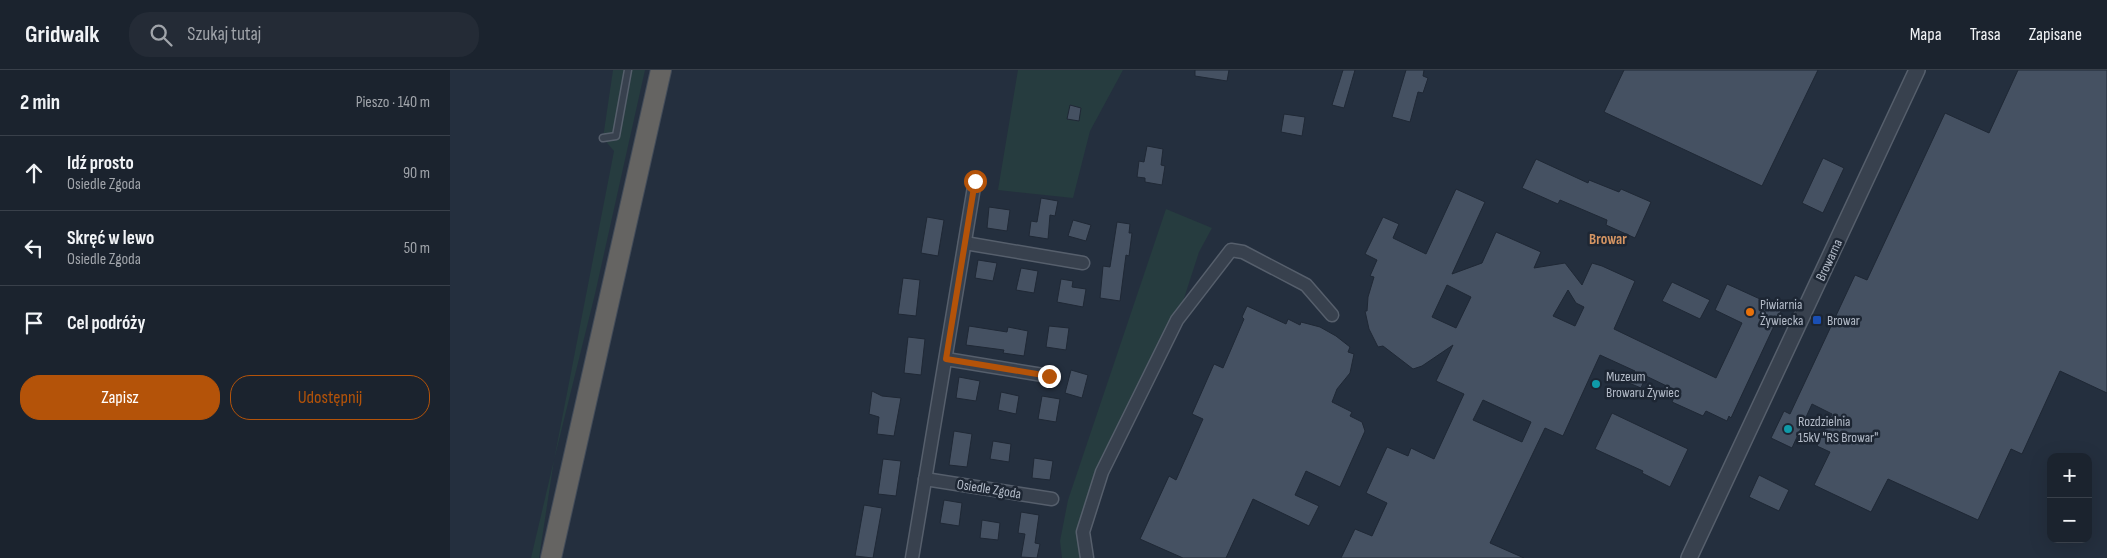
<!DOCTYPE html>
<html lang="pl">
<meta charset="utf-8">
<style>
:root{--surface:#1b232e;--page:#242b36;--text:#f1f3f6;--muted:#a0a4aa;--line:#39404a;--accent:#b45309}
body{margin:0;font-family:"Sofia Sans Condensed",sans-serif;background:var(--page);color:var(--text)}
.controls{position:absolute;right:15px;bottom:15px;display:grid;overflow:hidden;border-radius:10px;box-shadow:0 5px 20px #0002}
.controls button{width:45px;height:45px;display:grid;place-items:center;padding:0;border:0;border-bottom:1px solid var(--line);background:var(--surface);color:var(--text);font:25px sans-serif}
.stop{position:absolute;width:15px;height:15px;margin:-11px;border:4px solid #b45309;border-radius:50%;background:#fff}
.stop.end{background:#b45309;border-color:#fff;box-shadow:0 1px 5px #0008}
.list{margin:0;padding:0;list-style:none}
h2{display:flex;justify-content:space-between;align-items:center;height:65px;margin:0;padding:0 20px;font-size:21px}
h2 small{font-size:16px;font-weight:400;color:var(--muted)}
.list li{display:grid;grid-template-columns:32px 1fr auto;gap:15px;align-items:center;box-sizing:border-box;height:75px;padding:0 20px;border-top:1px solid var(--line)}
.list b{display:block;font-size:19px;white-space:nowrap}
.list p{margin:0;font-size:16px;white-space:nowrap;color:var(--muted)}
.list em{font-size:16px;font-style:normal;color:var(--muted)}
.actions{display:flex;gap:10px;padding:15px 20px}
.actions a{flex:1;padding:11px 0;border:1px solid var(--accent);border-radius:20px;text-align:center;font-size:18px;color:var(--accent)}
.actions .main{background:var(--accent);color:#fff}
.icon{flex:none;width:28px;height:28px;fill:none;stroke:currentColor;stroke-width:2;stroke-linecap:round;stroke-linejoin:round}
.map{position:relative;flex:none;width:1657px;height:488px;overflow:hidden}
header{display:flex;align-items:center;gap:30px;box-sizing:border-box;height:70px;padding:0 25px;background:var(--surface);border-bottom:1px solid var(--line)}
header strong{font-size:24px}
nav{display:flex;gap:28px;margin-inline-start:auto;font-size:18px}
.search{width:350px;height:45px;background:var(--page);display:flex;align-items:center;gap:12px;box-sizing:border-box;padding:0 18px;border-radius:20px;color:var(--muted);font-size:19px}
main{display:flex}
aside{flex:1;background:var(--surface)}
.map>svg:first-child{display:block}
.green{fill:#263c3f}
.building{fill:#455162;stroke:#1f2835;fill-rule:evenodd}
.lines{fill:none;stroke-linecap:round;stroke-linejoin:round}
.service-casing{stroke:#565f6c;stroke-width:9}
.minor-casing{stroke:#565f6c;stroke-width:15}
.tertiary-casing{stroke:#565f6c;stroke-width:18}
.trunk-casing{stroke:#434c59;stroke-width:22}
.service{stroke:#38414e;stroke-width:6}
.minor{stroke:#38414e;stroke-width:12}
.tertiary{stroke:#38414e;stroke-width:15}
.trunk{stroke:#656462;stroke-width:20}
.route{stroke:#b45309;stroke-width:6}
.food-dot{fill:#e8710a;stroke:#1d2633;stroke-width:2}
.transit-dot{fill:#1a4fb4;stroke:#1d2633;stroke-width:2}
.culture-dot{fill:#0f9aa8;stroke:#1d2633;stroke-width:2}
.labels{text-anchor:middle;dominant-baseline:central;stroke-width:5;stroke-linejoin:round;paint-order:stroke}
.street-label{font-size:14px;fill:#b4bcc9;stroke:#1d2633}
.poi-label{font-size:14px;fill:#b4bcc9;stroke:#1d2633;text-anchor:start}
.neighbourhood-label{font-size:15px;font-weight:bold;fill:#d59563;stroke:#1d2633}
</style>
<header>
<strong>Gridwalk</strong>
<div class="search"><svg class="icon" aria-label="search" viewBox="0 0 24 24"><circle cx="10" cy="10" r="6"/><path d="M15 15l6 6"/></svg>Szukaj tutaj</div>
<nav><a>Mapa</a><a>Trasa</a><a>Zapisane</a></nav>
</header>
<main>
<aside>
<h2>2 min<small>Pieszo · 140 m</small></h2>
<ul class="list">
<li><svg class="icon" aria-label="ahead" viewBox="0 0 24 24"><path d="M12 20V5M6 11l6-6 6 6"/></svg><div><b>Idź prosto</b><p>Osiedle Zgoda</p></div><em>90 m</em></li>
<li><svg class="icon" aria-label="left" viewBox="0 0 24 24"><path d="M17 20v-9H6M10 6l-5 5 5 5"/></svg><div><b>Skręć w lewo</b><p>Osiedle Zgoda</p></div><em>50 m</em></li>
<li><svg class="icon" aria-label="arrive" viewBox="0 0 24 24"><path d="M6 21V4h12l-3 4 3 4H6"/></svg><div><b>Cel podróży</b></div></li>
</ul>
<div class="actions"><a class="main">Zapisz</a><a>Udostępnij</a></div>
</aside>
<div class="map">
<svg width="1657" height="488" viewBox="0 0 1657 488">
<rect width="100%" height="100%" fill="#242f3e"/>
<!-- green -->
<g class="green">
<polygon points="163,0 195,0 145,224 104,390 89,488 81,488 104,390 164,81 153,68"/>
<polygon points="568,0 673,0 640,61 623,128 548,120"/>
<polygon points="716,139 762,158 749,182 727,250 652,402 633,461 637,488 612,488 610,471 618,430"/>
</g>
<!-- building -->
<g class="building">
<polygon points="745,0 779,0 777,11 745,6"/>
<polygon points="893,0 905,0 894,38 882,35"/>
<polygon points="956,0 974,0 973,6 978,8 973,23 968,22 960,52 942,47"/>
<polygon points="1174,0 1368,0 1312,116 1154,42"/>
<polygon points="1568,0 1657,0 1657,323 1610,301 1572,384 1561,379 1528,450 1438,409 1421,442 1364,415 1380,382 1367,376 1382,344 1362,334 1342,378 1321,368 1334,341 1340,344 1405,205 1417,210 1495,43 1539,63"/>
<polygon points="620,35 631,38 629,51 617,49"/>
<polygon points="834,44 855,47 852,66 831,62"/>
<polygon points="697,76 713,79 711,95 715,96 712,115 695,112 695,108 687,107 689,91 694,92"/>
<polygon points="1373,88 1394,98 1373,143 1352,133"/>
<polygon points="1086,89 1138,113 1139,110 1169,122 1171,119 1201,132 1185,168 1156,155 1157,150 1110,130 1108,134 1072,118"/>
<path d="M1006,119L1035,132L1002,204L1032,193L1046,162L1091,182L1084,198L1115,193L1132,215L1142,193L1152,196L1185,211L1164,259L1266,308L1292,253L1265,240L1277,214L1332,239L1281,348L1279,346L1277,351L1256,341L1253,346L1222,332L1227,321L1196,306L1191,318L1179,313L1185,301L1150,285L1113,366L1095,358L1040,473L1074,488H891L905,459L922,466L937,433L916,423L937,377L958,386L961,378L984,389L1014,324L986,311L1003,275L972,296L963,299L933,276L928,277L919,259L915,241H917L918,227L924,207L920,206L927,190L915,184L933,147L949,154L943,168L976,184ZM997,215L1021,227L1006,258L982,247ZM1118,220L1126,233L1134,237L1125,256L1103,246ZM1033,330L1081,352L1072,372L1023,350Z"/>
<polygon points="591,128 608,131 605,146 600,145 598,169 579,166 581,151 587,152"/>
<polygon points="539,137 560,140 557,161 537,158"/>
<polygon points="477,147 494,150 488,186 471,183"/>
<polygon points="623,150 641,155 636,171 618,166"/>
<polygon points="667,152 680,154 679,163 682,163 679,186 676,185 670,231 650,228 653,196 660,197"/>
<polygon points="528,190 547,193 543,211 525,208"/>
<polygon points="571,198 588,201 584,223 566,220"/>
<polygon points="453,208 470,210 466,246 448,244"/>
<polygon points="611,209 623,211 622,217 636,219 633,237 607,232"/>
<polygon points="1222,212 1260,230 1250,249 1212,231"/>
<polygon points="797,236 836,254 838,249 850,255 851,252 870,257 886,266 900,277 898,282 904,284 900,303 887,319 882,332 902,342 900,346 912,352 915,361 890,417 856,401 845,425 869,436 859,456 803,429 776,488 733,488 690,469 719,406 726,410 753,349 742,344 764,294 773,298 794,249 792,247"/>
<polygon points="519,256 557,262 558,257 578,261 574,286 553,283 554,280 516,275"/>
<polygon points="599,256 619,258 616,280 596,277"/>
<polygon points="458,267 475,269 471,305 454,303"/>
<polygon points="621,300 638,305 632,328 615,323"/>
<polygon points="509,307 530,311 526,331 506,328"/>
<polygon points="422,321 432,326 451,328 444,366 427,364 429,347 419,344"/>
<polygon points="551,322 569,326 566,344 548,340"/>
<polygon points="592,326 610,329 606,352 588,349"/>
<polygon points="1162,343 1238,379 1220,417 1192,403 1193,401 1145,379"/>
<polygon points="504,361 522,364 517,397 499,395"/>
<polygon points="543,371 561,374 559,392 540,389"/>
<polygon points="584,388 603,391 600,410 582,408"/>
<polygon points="433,389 451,391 446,426 428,424"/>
<polygon points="1309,405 1339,420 1329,441 1299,427"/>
<polygon points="494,430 512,433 509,456 490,453"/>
<polygon points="414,435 432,438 423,488 405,486"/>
<polygon points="571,442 589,445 585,473 590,474 587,488 571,487 575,464 568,463"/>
<polygon points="532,450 550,453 548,470 530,468"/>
</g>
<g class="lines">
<defs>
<polyline id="service" points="153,68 166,66 178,0"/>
<g id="minor">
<polyline points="515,173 633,193"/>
<polyline points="496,289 599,306"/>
<polyline points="475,409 602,429"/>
<polyline points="462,488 525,111"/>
<polyline points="637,488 633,462 652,402 727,250 781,180 793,182 856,215 882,245"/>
</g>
<polyline id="tertiary" points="1239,488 1467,0"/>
<polyline id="trunk" points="101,488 211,0"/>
</defs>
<!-- service casing -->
<use href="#service" class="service-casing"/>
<!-- minor casing -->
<use href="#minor" class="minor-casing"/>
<!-- tertiary casing -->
<use href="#tertiary" class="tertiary-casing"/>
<!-- trunk casing -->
<use href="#trunk" class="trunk-casing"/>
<!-- service -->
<use href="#service" class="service"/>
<!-- minor -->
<use href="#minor" class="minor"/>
<!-- tertiary -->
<use href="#tertiary" class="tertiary"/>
<!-- trunk -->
<use href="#trunk" class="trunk"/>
</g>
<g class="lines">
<!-- route -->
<polyline class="route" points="525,111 496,289 599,306"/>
</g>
<!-- markers -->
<circle class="food-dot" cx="1300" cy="242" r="5"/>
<rect class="transit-dot" x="1362" y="245" width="10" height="10" rx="2.5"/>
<g class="culture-dot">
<circle cx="1146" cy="314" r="5"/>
<circle cx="1338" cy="359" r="5"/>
</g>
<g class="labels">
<!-- street labels -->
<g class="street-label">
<text transform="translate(1379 190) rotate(-65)">Browarna</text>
<text transform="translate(539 419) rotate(9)">Osiedle Zgoda</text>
</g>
<!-- poi labels -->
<g class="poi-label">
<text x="1310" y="234">Piwiarnia<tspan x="1310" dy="16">Żywiecka</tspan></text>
<text x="1377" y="250">Browar</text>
<text x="1156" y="306">Muzeum<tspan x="1156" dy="16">Browaru Żywiec</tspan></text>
<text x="1348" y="351">Rozdzielnia<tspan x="1348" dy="16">15kV "RS Browar"</tspan></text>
</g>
<!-- neighbourhood labels -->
<g class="neighbourhood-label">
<text x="1158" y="169">Browar</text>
</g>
</g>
</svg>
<div class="controls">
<button>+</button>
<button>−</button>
</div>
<div class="stop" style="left:525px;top:111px"></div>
<div class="stop end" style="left:599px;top:306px"></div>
</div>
</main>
